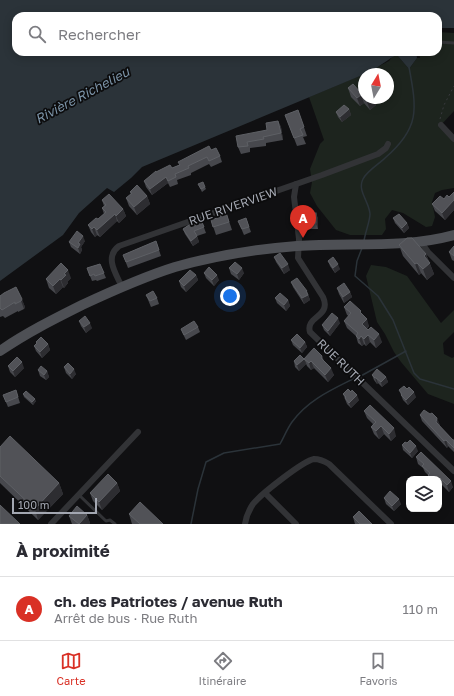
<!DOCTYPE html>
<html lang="fr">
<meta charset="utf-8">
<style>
:root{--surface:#fff;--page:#f7f7f7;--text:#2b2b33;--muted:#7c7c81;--line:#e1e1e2;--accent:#d93025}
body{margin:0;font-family:"Golos Text",sans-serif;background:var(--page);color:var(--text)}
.controls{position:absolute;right:12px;bottom:12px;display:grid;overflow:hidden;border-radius:8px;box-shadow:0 2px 10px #0003}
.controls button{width:36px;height:36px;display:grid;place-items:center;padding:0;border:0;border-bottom:1px solid var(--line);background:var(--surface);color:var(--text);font:20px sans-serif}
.compass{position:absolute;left:358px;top:68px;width:36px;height:36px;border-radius:50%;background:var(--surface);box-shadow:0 2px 10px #0003;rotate:10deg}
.scale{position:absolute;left:12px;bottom:10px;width:85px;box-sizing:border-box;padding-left:4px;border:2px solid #a3a7b1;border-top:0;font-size:11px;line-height:14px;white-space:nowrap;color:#a3a7b1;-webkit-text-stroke:3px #0c0c0d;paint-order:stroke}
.you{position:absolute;left:230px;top:296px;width:14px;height:14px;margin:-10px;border:3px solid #fff;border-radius:50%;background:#1a73e8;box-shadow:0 0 0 6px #1a73e833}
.badge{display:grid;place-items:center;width:26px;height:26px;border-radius:50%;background:var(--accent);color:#fff;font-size:13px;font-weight:700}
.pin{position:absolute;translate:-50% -33px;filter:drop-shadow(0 1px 2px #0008)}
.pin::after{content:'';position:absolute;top:21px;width:14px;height:12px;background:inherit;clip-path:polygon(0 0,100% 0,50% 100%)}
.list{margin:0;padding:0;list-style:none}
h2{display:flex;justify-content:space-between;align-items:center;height:52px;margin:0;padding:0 16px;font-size:17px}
h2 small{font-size:13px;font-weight:400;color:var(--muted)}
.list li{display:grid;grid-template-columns:26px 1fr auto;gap:12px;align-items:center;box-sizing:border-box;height:64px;padding:0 16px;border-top:1px solid var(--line)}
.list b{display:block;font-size:15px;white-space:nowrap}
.list p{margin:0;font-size:13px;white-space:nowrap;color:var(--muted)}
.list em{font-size:13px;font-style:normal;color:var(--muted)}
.icon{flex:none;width:22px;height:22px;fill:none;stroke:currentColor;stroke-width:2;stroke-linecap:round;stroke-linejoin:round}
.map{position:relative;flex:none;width:454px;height:524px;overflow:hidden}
.search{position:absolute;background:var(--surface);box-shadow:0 2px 10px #0003;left:12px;right:12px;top:12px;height:44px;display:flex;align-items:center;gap:10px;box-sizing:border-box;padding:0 14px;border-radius:12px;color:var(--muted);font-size:15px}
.sheet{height:116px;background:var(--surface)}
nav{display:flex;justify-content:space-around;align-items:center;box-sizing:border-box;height:56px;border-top:1px solid var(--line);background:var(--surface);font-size:11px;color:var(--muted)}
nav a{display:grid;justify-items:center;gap:2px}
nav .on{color:var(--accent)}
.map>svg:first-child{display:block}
.green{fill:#1d241e}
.water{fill:#2b3339}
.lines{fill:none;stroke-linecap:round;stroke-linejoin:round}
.stream{stroke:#2b3339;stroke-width:1.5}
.path{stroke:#38393d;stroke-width:1;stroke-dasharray:2 3;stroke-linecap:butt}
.service{stroke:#323336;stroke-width:3}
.minor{stroke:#323336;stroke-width:6}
.primary{stroke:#4e5055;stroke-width:10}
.wall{fill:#47484d}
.shaded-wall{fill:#2d2d31}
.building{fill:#515257;stroke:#5e6065}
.labels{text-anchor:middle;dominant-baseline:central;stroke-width:3.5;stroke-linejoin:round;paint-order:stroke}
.street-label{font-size:12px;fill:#a3a7b1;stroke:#0c0c0d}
.water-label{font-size:13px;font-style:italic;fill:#7d95a9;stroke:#0c0c0d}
</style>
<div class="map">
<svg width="454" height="524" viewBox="0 0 454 524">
<rect width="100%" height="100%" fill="#101012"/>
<!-- green -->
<g class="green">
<polygon points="438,32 454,33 454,111 441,125 454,139 454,188 442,190 435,193 432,202 435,217 432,226 426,227 403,213 392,210 385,219 386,229 382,235 350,235 336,230 317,206 310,193 312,182 310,169 320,144 324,140 309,97 364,74 364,98 388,98 388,74 364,74 389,61 393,56 397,55 409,69 417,58 420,58 419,52 438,52"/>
<polygon points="371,265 386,267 407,276 441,323 454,310 454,332 443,343 444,354 452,358 454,357 454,404 428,394 401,362 394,352 385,334 377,322 366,276"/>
</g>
<!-- water -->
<path class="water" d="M0,0H454V28H438V16H16V52H416L417,58L409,69L397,55C393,56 378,67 372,71L142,167L131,178L114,192L107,188L79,213L63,235L0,281Z"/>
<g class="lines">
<!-- stream -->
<g class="stream">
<path d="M364,241C365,233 370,221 370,214C369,201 357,191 363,179C367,171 379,164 385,158C420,128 417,110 409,67"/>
<polyline points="362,248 357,261 355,276 378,296 393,320 414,373 420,379 454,389"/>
<polyline points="359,377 406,351"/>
<path d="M191,524L198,489L206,462L224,453L280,444C284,437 287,429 292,422C308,400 331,390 355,378"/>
</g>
<!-- path -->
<g class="path">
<polyline points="436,13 436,16"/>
<polyline points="426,15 426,16"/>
<polyline points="440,119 444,105 454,86"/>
</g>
<!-- service -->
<g class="service">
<polyline points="438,42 454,43"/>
<polyline points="79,495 106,521 110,520 115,524"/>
</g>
<!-- minor -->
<g class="minor">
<polyline points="441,125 454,139"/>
<path d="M296,184L294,197L299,239L298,258L323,297C332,317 305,316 310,332L454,471"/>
<polyline points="421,242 428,252 454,278"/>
<path d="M122,287C116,274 104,257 119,246L322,175L378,154L386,148L388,144"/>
<polyline points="265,493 296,524"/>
<polyline points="51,524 138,432"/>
<path d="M245,524C246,517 249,510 253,504C261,494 303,461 314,459C320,459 324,461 329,464L391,524"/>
</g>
<!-- primary -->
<path class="primary" d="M0,351C26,333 54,319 82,305C112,291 143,277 175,267C214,256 256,249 297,246C349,242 403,249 454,235"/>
</g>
<!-- wall -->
<g class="wall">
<polygon points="353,84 364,98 373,98 376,105 370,110 364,103 360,106 351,97 348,88"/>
<polygon points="349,109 351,115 342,122 338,117 336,112"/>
<polygon points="298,110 307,136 303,137 306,144 297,146 285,115"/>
<polygon points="278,121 281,127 283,140 266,143 266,146 250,148 250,152 241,154 238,147 267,130"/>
<polygon points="211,150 220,156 222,162 211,167 209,164 191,173 191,175 177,180 178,184 170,187 168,183 152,195 146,187 144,181 156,172 172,168"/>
<polygon points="198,184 205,187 206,189 202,192"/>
<polygon points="130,192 147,196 150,204 137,215 129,206 126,198 131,194"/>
<polygon points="454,192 454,210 445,220 435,211 432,204 449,197"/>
<polygon points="102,200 123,209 126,216 119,223 117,221 100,237 97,235 95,237 91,232 88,225 98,219 104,214 102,208 104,206"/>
<polygon points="225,209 232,230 216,235 211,220 220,217"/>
<polygon points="316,213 318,219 318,229 310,229 308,223"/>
<polygon points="200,217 206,233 197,236 199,242 193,246 185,234 183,229"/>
<polygon points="246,218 251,232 244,235 238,221"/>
<polygon points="393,218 407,223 409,228 404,233 395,223"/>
<polygon points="85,241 81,247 82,250 80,254 71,247 69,242"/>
<polygon points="156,241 161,256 128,268 123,255"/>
<polygon points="399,245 426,254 434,274 427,280 421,273 419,275 403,256"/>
<polygon points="454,246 454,261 452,260 449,252"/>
<polygon points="274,257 290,270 284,274 276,262"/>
<polygon points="328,261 340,269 335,273 330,266"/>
<polygon points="100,264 106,278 97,281 96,280 92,281 87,268"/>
<polygon points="229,268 244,273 239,280 231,274"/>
<polygon points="204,273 219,280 214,286 206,278"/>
<polygon points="196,275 198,280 186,292 181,287 179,281"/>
<polygon points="71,278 68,281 68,283 64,288 63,287 56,294 49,288 46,279"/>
<polygon points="291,282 307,291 310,300 304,304 293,287"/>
<polygon points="16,287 25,307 24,309 18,312 18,311 5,318 3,316 0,317 0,296"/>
<polygon points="337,288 350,292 352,297 344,303 339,294"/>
<polygon points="146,295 157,298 159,304 151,307"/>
<polygon points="275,298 288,300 290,306 286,311 277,303"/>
<polygon points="344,307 362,315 369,326 367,329 382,342 376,348 370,342 366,346 364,344 362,346 358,343 356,336 347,328 344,321 349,316 347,315"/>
<polygon points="79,321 92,328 86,333 81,326"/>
<polygon points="340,323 330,336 324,330 322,325"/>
<polygon points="198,327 200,332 186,340 183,334 181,329"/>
<polygon points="291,340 305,342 307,347 302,353 293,345"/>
<polygon points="36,342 48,344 50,350 42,358 36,351 34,346 36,344"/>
<polygon points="322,356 324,361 334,375 328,382 314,368 311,370 307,366 304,359"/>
<polygon points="304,359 306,364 299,371 295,367 294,361"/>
<polygon points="8,366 24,368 15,377 10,372"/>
<polygon points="64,367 76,374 72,379 66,373"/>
<polygon points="38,370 47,371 49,377 46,380 40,376"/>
<polygon points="372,375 386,377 388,382 382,387 378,383 377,384 374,380"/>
<polygon points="16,390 20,403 8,407 3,395"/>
<polygon points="399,390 416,397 408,405 403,400"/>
<polygon points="23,394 36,401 33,405 24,397"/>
<polygon points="343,394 359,400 351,408 347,404"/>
<polygon points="364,411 396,436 391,441 384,434 379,439 374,434 371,427 373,424 367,418"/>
<polygon points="420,415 440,425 439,426 453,440 454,440 454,452 448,446 447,448 422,421"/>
<polygon points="402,445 418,451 412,458 403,450"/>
<polygon points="0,447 59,483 63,494 38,520 0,483"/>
<polygon points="416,457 453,487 449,492 442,485 439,479 430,479 429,476 425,472 423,468 418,464"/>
<polygon points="117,483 120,491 102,510 93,501 90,493"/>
<polygon points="384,498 401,504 394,511 386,504"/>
<polygon points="129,514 163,524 132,524"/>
<polygon points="87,515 90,523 89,524 72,524 69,516"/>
<polygon points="353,517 372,524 355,524"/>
</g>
<!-- shaded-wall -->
<g class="shaded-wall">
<polygon points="361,95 364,103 360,106 357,98"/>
<polygon points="372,98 373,98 376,105 370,110 367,102"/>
<polygon points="349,109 351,115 342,122 340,117"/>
<polygon points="278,121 281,127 283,140 281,133"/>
<polygon points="166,177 168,183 152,195 150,189"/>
<polygon points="147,196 150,204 137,215 134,207"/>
<polygon points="454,200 454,210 445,220 442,213"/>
<polygon points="123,209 126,216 119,223 116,216"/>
<polygon points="316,213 318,219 318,229 316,223"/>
<polygon points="115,214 117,221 100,237 97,230"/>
<polygon points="407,223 409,228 404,233 402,228"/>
<polygon points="94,227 97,235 95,237 92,229"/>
<polygon points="83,236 85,241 81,247 82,250 80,254 78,248 78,243"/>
<polygon points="197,236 199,242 193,246 191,241"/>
<polygon points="426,254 434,274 427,280 423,269 424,256"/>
<polygon points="417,263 421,273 419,275 415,264"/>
<polygon points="288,264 290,270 284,274 282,268"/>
<polygon points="338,264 340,269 335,273 333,268"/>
<polygon points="242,268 244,273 239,280 237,274"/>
<polygon points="68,270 71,278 68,281 68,283 64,288 61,280 64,274"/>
<polygon points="196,275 198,280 186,292 184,286"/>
<polygon points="217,275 219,280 214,286 212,280"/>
<polygon points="60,279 63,287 56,294 53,286"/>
<polygon points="350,292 352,297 344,303 343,297"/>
<polygon points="308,295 310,300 304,304 302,298"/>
<polygon points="22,299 25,307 24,309 21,301"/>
<polygon points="288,300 290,306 286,311 284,305"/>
<polygon points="338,318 340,323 330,336 328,331"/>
<polygon points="367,319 369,326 364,331 362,324"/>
<polygon points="90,323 92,328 86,333 84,327"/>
<polygon points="379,334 382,342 376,348 374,340"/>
<polygon points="368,335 370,342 366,346 364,339"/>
<polygon points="361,336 364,344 362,346 359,339"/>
<polygon points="305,342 307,347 302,353 300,348"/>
<polygon points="48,344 50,350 42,358 40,352"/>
<polygon points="304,359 306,364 299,371 297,365"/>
<polygon points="311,361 314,368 311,370 309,363"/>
<polygon points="22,362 24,368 15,377 13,371"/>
<polygon points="331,368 334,375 328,382 325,375"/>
<polygon points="74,369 76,374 72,379 70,374"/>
<polygon points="47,371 49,377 46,380 44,375"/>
<polygon points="386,377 388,382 382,387 381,382"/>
<polygon points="375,378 376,378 378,383 377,384"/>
<polygon points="414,392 416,397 408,405 406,400"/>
<polygon points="357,395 359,400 351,408 349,403"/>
<polygon points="35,399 36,401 33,405 32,402"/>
<polygon points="437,418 440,425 438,429 436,422"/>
<polygon points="381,426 384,434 379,439 376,431"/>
<polygon points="394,428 396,436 391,441 389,434"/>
<polygon points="446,440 448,446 447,448 444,441"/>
<polygon points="416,446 418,451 412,458 410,453"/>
<polygon points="440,478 442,485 439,488 439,479"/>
<polygon points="451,481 453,487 449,492 447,485"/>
<polygon points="59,483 63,494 38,520 35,509"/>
<polygon points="117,483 120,491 102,510 99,502"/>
<polygon points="399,499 401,504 394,511 392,506"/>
<polygon points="87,515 90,523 89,524 79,524"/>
</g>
<!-- building -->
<g class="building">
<polygon points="353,84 361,93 364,91 364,98 372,98 367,102 361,95 357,98 348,88"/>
<polygon points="344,105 349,109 340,117 336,112"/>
<polygon points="298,110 304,127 300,129 303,135 294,138 285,115"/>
<polygon points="278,121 281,133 263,137 264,139 247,142 248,146 238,147 236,136 267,130 266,123"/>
<polygon points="209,146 211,150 216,148 220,156 209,161 207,157 188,166 189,168 175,174 176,177 168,181 166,177 150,189 144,181 156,171 156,172 170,165 172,168 180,165 178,162"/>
<polygon points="203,182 205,187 201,189 198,184"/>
<polygon points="137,185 147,196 134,207 126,198 132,193 130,192"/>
<polygon points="454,192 454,200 442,213 432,204 440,196 444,199 447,195 449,197"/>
<polygon points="109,194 123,209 116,216 115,214 97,230 94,227 92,229 88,225 96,218 98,219 106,212 102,208 106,205 102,200"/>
<polygon points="225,209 229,222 213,227 211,220 220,217 218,212"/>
<rect x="308" y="213" width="8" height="10"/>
<polygon points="399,214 407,223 402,228 393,218"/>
<polygon points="200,217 204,227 194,231 197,236 191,241 183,229 195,221 195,219"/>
<polygon points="246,218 249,227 242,229 238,221"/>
<polygon points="77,231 83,236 78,243 80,244 78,248 69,242"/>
<polygon points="407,238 412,238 426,254 424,256 430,263 423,269 417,263 415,264 399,245"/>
<polygon points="156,241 159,250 126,262 123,255"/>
<polygon points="454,246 454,256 449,252"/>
<polygon points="280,253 288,264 282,268 274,257"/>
<polygon points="333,257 338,264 333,268 328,261"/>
<polygon points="235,262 242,268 237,274 229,268"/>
<polygon points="61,263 68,270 64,274 66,275 61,280 60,279 53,286 46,279"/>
<polygon points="100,264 104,273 95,276 94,274 90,276 87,268"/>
<polygon points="209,267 217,275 212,280 204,273"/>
<polygon points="190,270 196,275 184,286 179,281"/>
<polygon points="297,278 307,291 306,291 308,295 302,298 291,282"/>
<polygon points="344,283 350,292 343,297 337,288"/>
<polygon points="16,287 22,299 21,301 15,304 15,302 2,310 0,308 0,296 4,293"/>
<polygon points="153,291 157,298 150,301 146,295"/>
<polygon points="280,293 288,300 284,305 275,298"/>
<polygon points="350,301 361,311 360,312 367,319 362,324 368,330 371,327 379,334 374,340 368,335 364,339 361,336 359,339 356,336 358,333 344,321 351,313 344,307"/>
<polygon points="332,313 338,318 328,331 322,325"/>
<polygon points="85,316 90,323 84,327 79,321"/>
<polygon points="194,321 198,327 184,335 181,329"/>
<polygon points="297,334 305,342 300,348 291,340"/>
<polygon points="41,337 48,344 40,352 34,346 37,343 36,342"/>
<polygon points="314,348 322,356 321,358 331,368 325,375 311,361 309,363 304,359"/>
<polygon points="300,355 304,359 297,365 294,361"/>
<polygon points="17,357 22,362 13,371 8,366"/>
<polygon points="68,363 74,369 70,374 64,367"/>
<polygon points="41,366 47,371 44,375 38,370"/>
<polygon points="377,369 386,377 381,382 376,378 375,378 372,375"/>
<polygon points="404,386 407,389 409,387 414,392 406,400 401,395 402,394 399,390"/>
<polygon points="348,389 351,392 352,390 357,395 349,403 345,398 346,397 343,394"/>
<polygon points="16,390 18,397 6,402 3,395"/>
<polygon points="26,391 35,399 32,402 23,394"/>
<polygon points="370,405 394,428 389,434 381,426 376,431 371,427 376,422 364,411"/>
<polygon points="424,410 430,414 432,413 437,418 436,422 453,440 454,440 454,448 446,440 444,441 420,415"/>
<polygon points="10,436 59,483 35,509 0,476 0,447"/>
<polygon points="410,440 416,446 410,453 402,445 405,442 407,443"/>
<polygon points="421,452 451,481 447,485 440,478 439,479 432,479 428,475 430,473 422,466 424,464 416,457"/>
<polygon points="108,474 117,483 99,502 90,493"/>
<polygon points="390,491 399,499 392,506 384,498"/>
<polygon points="140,502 163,524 140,524 129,514"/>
<polygon points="0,505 20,524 0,524"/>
<polygon points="77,506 87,515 79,524 69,516"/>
<polygon points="359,511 372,524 360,524 353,517"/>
</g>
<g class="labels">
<!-- street labels -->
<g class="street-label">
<text transform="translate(233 206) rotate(-19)">RUE RIVERVIEW</text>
<text transform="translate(341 362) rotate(44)">RUE RUTH</text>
</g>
<!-- water labels -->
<g class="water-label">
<text transform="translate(82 95) rotate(-28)">Rivière Richelieu</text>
</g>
</g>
</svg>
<div class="controls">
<button><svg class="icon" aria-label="layers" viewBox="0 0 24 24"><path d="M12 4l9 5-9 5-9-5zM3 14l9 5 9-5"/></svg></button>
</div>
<svg class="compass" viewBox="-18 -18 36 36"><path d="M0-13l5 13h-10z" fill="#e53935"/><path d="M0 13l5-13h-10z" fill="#7c7c81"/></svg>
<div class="scale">100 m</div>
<div class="you"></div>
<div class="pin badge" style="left:303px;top:238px">A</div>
<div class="search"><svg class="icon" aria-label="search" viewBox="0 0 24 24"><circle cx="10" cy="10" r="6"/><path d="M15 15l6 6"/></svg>Rechercher</div>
</div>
<section class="sheet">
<h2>À proximité<small></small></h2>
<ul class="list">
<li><span class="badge">A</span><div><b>ch. des Patriotes / avenue Ruth</b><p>Arrêt de bus · Rue Ruth</p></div><em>110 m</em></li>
</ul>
</section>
<nav>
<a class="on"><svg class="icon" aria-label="map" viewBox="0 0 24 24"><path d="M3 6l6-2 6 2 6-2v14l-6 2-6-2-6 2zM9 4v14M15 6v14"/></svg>Carte</a>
<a><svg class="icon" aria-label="directions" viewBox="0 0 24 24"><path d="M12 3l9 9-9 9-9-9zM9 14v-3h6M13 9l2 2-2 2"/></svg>Itinéraire</a>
<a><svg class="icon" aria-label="saved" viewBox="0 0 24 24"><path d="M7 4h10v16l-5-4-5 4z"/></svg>Favoris</a>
</nav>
